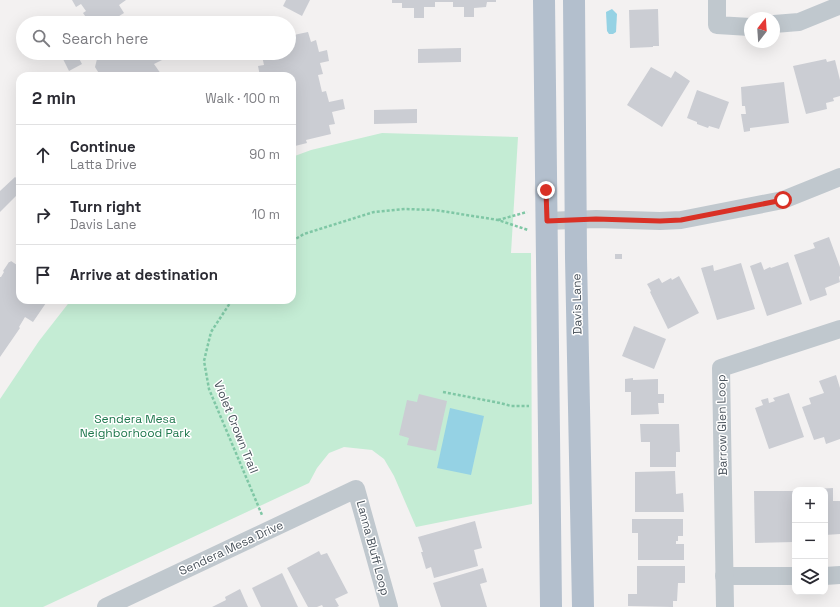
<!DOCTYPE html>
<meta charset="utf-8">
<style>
:root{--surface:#fff;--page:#f7f7f7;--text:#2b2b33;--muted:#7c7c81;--line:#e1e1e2}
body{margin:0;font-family:"Space Grotesk",sans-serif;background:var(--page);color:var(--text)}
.controls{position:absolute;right:12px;bottom:12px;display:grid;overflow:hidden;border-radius:8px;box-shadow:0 4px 16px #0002}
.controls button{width:36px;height:36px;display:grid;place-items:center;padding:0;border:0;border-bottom:1px solid var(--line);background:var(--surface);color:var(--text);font:20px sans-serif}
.compass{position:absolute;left:744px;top:12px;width:36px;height:36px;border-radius:50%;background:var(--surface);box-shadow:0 4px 16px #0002;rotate:17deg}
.stop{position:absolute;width:12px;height:12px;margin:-9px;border:3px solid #d93025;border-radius:50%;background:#fff}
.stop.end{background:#d93025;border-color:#fff;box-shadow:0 1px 4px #0008}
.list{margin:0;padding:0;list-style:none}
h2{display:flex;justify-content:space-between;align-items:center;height:52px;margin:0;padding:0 16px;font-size:17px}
h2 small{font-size:13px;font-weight:400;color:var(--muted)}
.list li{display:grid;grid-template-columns:26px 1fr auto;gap:12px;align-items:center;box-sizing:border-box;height:60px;padding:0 16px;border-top:1px solid var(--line)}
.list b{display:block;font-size:15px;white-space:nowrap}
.list p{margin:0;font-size:13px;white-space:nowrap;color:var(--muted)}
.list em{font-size:13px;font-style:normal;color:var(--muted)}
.icon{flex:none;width:22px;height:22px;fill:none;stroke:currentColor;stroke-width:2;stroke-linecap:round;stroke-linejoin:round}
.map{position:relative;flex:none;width:840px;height:607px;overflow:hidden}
.search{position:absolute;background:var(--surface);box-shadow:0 4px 16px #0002;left:16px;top:16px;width:280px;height:44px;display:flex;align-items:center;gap:10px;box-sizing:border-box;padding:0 14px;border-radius:22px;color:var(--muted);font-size:15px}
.panel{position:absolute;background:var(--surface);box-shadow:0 4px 16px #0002;left:16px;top:72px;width:280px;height:232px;border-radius:12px}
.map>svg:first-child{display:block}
.green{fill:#c4ecd4}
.water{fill:#95d2e4}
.building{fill:#cbcdd3}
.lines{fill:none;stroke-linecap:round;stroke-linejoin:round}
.path{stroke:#7fc7a5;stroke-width:2.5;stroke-dasharray:3 2;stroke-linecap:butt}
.minor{stroke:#c0c8ce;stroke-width:18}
.major{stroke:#b3bfcd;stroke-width:22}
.route{stroke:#d93025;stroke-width:5}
.labels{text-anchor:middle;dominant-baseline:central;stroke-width:3;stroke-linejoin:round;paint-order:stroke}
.street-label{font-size:12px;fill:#4a535c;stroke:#fff}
.park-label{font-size:12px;fill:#20784e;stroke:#fff}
</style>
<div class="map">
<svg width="840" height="607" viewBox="0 0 840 607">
<rect width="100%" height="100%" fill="#f3f1f1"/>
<!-- green -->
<polygon class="green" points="382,133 518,137 511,253 531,253 532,504 416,527 394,476 384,459 372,450 344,447 329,453 317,468 309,483 43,607 0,607 0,399 39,341 71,300 292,300 292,157 311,150"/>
<!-- water -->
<g class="water">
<polygon points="612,9 617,14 616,32 613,34 609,34 607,31 606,12"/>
<polygon points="450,408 484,416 471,475 437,468"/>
</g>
<!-- building -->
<g class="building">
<polygon points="72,0 126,0 119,5 124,13 116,18 115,17 107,23 93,23 93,22 90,23 83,13 86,11 81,4 76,7"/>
<polygon points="286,0 310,0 302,16 283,6"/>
<polygon points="392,0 496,0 496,2 487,2 486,7 474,8 474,17 464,17 464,7 453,7 453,2 435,2 435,7 424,7 424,18 414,18 414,8 402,8 402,3 392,3"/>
<polygon points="658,9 659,46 653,46 653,47 630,48 629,10"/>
<polygon points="308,32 311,42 316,40 319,52 327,50 329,61 320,63 323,74 318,75 322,92 326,91 329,102 343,99 345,109 332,112 335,124 329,125 331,134 306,140 307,143 295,146 294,144 292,144 292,76 270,76 269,74 260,76 258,66 264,65 262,56 261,56 260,53 289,53 289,36"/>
<polygon points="461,48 461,62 418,63 418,49"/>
<polygon points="60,53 76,53 82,64 69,71"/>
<polygon points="103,53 150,53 151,55 153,53 160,53 164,59 154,64 161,74 157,76 101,76 100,74 100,75 95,67 97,59 104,55"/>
<polygon points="826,59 827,62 835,60 840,80 840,96 833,98 834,101 826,103 827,109 806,114 793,66"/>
<polygon points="651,67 671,78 675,71 690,81 662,127 627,105"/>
<polygon points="784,82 789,123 750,128 750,131 744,132 741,114 746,114 745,106 742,106 741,87"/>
<polygon points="697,90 729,102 719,129 709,126 708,128 697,124 697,122 687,118"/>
<polygon points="417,109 417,123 374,124 374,110"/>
<polygon points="15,177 20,181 20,192 0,212 0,191"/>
<polygon points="829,237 840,267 840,276 839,277 840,282 825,288 827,295 810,301 794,255 815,248 813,243"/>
<rect x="615" y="254" width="7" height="5"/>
<polygon points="11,261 20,267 20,300 48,300 33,322 25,317 19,327 20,328 0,357 0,277 1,277 4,272 3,271 9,262 10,262"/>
<polygon points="761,262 764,270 770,267 771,268 788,262 802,304 767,316 750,266"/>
<polygon points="741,263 755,309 717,320 701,268 713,265 714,271"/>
<polygon points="679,276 699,313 668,329 650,292 651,291 647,284 659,278 662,283 671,278 672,280"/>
<polygon points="634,326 666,339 654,369 622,356"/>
<polygon points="836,375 840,388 840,439 826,444 824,437 814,440 802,407 811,404 809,398 824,393 819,381"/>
<polygon points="633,378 633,380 658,379 658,394 664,394 664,403 658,403 659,414 631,415 631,392 625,392 625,379"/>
<polygon points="789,393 804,437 769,449 755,408 763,405 761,400 768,398 769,403 775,401 773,398"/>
<polygon points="419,394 447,401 436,451 407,445 409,438 399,435 407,400 417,402"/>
<polygon points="640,424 679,424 680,452 676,452 676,467 650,467 650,442 641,442"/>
<polygon points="675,471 676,494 683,493 684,512 635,512 635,472"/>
<polygon points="833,488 833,501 840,501 840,534 825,535 825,490 817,490 817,489"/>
<polygon points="754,491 795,491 795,542 755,543"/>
<polygon points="632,519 683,519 683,536 678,536 678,541 676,541 676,544 684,544 684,560 638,560 638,533 632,533"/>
<polygon points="475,521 482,548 474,550 478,566 434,578 431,567 426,569 421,552 423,552 418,537"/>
<polygon points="319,551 321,555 327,553 348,593 335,599 339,606 337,607 323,607 322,605 317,607 308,607 287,568"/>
<polygon points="637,566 685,566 685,583 678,583 677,601 673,601 673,607 628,606 628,594 637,594"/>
<polygon points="483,568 487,582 480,584 487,607 441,607 433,583"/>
<polygon points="282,573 298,607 261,607 252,588"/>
<polygon points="240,589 248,607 212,607 226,600 225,597"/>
</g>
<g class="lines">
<!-- path -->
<g class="path">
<polyline points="498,220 527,212"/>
<polyline points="292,241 304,234 374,212 405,209 435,210 498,220 528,230"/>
<polyline points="232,300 211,332 204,361 209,389 262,515"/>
<polyline points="443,392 500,403 511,406 529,406"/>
</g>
<!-- minor -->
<g class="minor">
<polyline points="717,0 717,25 750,27"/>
<polyline points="774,24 799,22 836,7 840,5"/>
<polyline points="547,221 596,219 660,221 681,220 783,200 840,177"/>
<polyline points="724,576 795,576"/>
<polyline points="825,576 840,575"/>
<polyline points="106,607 356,489 389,607"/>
<polyline points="725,607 721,368 840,329"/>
</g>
<!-- major -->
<g class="major">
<path d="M544,0C547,202 548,405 551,607"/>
<polyline points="574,0 576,258 583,607"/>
</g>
</g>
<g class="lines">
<!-- route -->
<polyline class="route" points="546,190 547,221 596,219 660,221 681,220 783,200"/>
</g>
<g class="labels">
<!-- street labels -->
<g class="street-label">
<text transform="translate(577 304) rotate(-91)">Davis Lane</text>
<text transform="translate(722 425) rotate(-91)">Barrow Glen Loop</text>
<text transform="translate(236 427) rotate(68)">Violet Crown Trail</text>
<text transform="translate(231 548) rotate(-25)">Sendera Mesa Drive</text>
<text transform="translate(373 548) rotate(75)">Lanna Bluff Loop</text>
</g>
<!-- park labels -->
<g class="park-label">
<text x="135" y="419">Sendera Mesa<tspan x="135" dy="14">Neighborhood Park</tspan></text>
</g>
</g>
</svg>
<div class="controls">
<button>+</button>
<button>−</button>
<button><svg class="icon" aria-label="layers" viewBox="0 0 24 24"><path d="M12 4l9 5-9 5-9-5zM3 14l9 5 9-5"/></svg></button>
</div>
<svg class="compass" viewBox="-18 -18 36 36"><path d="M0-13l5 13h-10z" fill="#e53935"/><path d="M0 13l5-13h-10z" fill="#7c7c81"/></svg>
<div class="stop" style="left:783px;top:200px"></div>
<div class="stop end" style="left:546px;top:190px"></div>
<div class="search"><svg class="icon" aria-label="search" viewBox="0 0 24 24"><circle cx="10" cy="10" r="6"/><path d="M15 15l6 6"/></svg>Search here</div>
<section class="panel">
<h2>2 min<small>Walk · 100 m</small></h2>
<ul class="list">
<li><svg class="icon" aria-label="ahead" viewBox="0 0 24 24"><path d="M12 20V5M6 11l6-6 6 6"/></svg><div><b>Continue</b><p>Latta Drive</p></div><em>90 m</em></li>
<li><svg class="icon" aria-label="right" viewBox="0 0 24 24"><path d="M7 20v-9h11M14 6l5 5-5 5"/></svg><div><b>Turn right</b><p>Davis Lane</p></div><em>10 m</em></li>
<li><svg class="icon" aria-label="arrive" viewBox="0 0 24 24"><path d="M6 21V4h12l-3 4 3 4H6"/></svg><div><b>Arrive at destination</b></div></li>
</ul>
</section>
</div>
